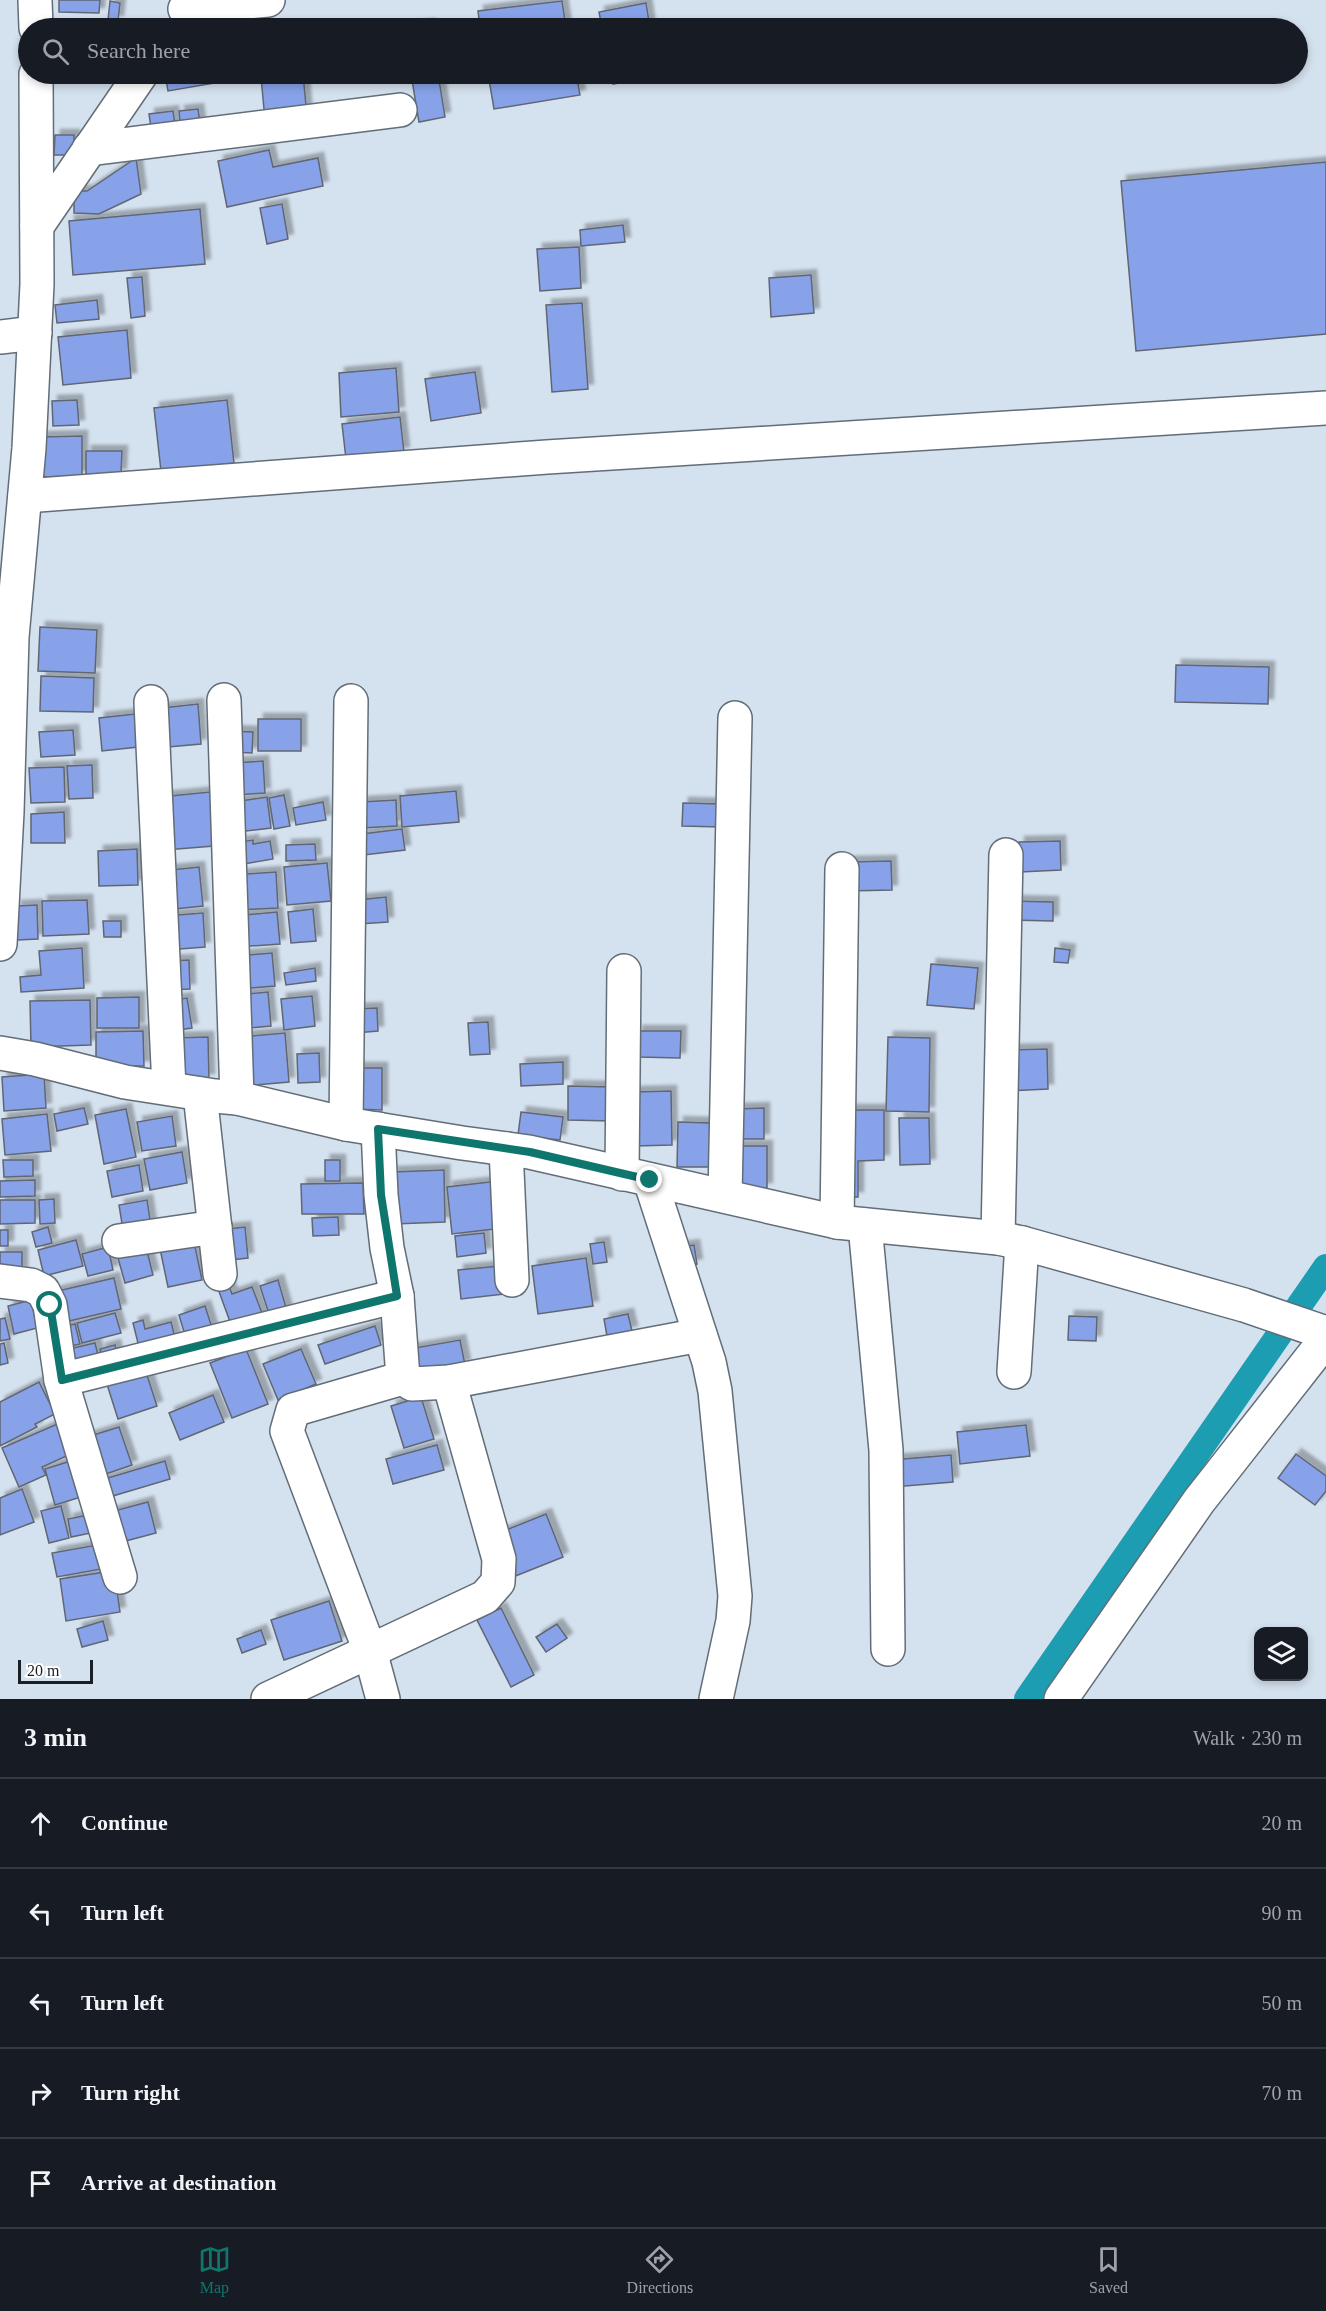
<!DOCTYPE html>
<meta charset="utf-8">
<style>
:root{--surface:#171b24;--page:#242831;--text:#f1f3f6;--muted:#9ea1a6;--line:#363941;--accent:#0f766e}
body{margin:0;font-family:"Times New Roman",serif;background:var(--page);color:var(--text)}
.controls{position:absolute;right:18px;bottom:18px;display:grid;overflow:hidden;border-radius:12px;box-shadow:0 3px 9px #0003}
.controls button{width:54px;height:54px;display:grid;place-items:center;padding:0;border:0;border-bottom:2px solid var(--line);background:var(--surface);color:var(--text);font:30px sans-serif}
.scale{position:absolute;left:18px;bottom:15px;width:75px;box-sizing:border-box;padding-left:6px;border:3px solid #1a1f23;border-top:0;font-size:16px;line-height:21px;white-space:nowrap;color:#1a1f23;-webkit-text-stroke:4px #fff;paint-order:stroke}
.stop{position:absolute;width:18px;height:18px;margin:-14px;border:4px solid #0f766e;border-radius:50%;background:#fff}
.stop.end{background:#0f766e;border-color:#fff;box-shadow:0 2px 6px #0008}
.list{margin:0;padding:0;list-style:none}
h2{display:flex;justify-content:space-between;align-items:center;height:78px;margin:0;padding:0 24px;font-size:26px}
h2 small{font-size:20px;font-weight:400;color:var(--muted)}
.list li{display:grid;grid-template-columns:39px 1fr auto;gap:18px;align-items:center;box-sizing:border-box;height:90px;padding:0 24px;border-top:2px solid var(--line)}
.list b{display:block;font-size:22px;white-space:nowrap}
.list em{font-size:20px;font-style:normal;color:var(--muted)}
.icon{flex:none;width:33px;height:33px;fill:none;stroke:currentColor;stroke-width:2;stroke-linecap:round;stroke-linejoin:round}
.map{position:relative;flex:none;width:1326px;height:1699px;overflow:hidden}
.search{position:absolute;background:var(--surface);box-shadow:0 3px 9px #0003;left:18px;right:18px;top:18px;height:66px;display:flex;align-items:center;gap:15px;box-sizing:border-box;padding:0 21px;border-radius:33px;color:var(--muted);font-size:22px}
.sheet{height:528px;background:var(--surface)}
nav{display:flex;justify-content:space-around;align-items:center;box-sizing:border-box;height:84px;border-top:2px solid var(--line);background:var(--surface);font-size:16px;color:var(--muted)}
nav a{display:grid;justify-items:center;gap:3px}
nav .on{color:var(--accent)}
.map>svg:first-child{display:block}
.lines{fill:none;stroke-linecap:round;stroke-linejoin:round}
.canal{stroke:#1c9db1;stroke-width:26}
.building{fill:#87a2e8;stroke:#606673;stroke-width:1.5;filter:url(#shadow)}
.minor-casing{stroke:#626d78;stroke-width:36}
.major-casing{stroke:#626d78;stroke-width:36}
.minor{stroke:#fff;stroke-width:33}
.major{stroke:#fff;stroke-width:33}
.route{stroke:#0f766e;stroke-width:8}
</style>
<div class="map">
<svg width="1326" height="1699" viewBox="0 0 1326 1699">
<defs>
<filter id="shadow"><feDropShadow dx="5.5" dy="-5.5" stdDeviation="1.5" flood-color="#0004"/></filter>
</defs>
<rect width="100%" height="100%" fill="#d4e1ee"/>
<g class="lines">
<!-- canal -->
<polyline class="canal" points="1027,1699 1326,1267"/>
</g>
<!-- building -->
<g class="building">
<polygon points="59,0 100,0 99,13 59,12"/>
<polygon points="110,1 120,3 118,21 108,20"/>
<polygon points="562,1 566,28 480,28 478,11"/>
<polygon points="646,3 650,28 602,28 599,12"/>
<polygon points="430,24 430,28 403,28"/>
<rect x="58" y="74" width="28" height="3"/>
<polygon points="165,74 220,74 221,82 168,91"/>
<polygon points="303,74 307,116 265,120 261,77"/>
<polygon points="411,74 438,74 445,117 419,122"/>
<polygon points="488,74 576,74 580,95 494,109"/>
<polygon points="611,74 659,74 659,75 613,84"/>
<polygon points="198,109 201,130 181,132 179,111"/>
<polygon points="173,111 176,132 152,135 149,114"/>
<polygon points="55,135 74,135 74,155 54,155"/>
<polygon points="269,150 273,167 318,158 323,186 227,207 218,161"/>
<polygon points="136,158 141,194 99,214 74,213 74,191 87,191"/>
<polygon points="1326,162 1326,334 1136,351 1121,181"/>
<polygon points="282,204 288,239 267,244 260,208"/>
<polygon points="200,209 205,264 73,275 69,221"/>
<polygon points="623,225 625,242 581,246 580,230"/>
<polygon points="579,247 581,288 540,291 537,249"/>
<polygon points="811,275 814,313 771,317 769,278"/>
<polygon points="142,277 145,316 131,318 127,278"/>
<polygon points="97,300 99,319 57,323 55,305"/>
<polygon points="582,303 588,389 552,392 546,305"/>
<polygon points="127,330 131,378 63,385 58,337"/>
<polygon points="396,368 399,412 341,417 339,373"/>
<polygon points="475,372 481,413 431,421 425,379"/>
<polygon points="77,400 79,425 53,426 52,401"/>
<polygon points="227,400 234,463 161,471 154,408"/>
<polygon points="400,417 404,452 346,459 342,424"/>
<polygon points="82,436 82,476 41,477 41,437"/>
<polygon points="86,451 122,451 121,474 86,474"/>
<polygon points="40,627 97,630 95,673 38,671"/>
<polygon points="1176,665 1269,667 1268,704 1175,702"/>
<polygon points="41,676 94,678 93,712 40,711"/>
<polygon points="198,704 201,744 157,748 153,709"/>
<polygon points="135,714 138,747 102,751 99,718"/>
<rect x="258" y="719" width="43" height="32"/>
<polygon points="73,730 75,755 41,757 39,732"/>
<polygon points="231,731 253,732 252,753 230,752"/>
<polygon points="263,761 265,793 236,795 233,763"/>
<polygon points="92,765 93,798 69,799 67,766"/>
<polygon points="64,767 65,802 31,803 29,768"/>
<polygon points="456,791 459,822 402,827 400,796"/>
<polygon points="210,792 214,846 165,850 160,797"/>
<polygon points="284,795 290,826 274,829 269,798"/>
<polygon points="267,797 271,828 237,832 234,802"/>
<polygon points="396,800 397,826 362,828 361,802"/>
<polygon points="323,802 326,820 296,825 293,808"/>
<polygon points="683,803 721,804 721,827 682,826"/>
<polygon points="64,812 65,843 31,843 31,814"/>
<polygon points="402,829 405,850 364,855 362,834"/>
<polygon points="253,840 253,844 270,841 273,859 244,864 240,842"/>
<polygon points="1060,841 1061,870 1020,872 1019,842"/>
<polygon points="315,844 316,860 286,861 286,845"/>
<polygon points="137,849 138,885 99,886 98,851"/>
<polygon points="891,861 892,890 847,891 847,862"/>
<polygon points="327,863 331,901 287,905 284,867"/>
<polygon points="199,867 203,906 165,910 161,871"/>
<polygon points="276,872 278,908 235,910 233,875"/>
<polygon points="386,897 388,922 359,924 357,900"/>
<polygon points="87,900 89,934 43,936 42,901"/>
<polygon points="1011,901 1053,902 1053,921 1010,920"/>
<polygon points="37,905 38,939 17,940 16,906"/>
<polygon points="313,909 316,941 291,943 288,912"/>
<polygon points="277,912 280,944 237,947 234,916"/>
<polygon points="203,913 205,947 167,950 165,916"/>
<polygon points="103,921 121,921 121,937 104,937"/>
<polygon points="82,948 84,988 21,992 20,977 41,975 39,951"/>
<polygon points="1055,948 1070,950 1068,963 1054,962"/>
<polygon points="272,953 275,986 238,989 236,956"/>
<polygon points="189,960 190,989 169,990 168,961"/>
<polygon points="931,964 978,968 974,1009 927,1005"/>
<polygon points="315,968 316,981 286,985 284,973"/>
<polygon points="268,992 271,1026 240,1029 237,995"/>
<polygon points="312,996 315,1026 284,1030 281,999"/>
<polygon points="139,997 139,1028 97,1028 97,998"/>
<polygon points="187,998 192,1028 171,1031 167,1001"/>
<polygon points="90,1000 91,1045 31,1047 30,1001"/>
<polygon points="377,1008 378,1031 355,1033 353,1009"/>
<polygon points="488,1022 490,1054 470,1055 468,1023"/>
<polygon points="143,1031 144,1066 96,1066 96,1032"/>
<polygon points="637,1031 681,1031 680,1058 638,1057"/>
<polygon points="285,1033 289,1082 244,1086 240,1037"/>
<polygon points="208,1037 209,1079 172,1080 171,1038"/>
<polygon points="888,1037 930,1038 929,1112 886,1111"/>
<polygon points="1047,1049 1048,1089 1007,1091 1006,1050"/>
<polygon points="319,1053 320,1082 298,1083 297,1054"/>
<polygon points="563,1062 563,1084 521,1086 520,1064"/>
<polygon points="352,1068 382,1068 382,1110 352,1109"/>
<polygon points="44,1074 46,1108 4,1111 2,1077"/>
<polygon points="568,1086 613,1087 612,1121 568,1120"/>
<polygon points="671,1091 672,1145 635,1146 634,1092"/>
<polygon points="84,1108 88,1124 57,1131 54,1114"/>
<polygon points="764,1108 764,1139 735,1139 734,1109"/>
<polygon points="126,1109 136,1157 104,1164 95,1115"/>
<polygon points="841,1110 884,1110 884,1160 858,1161 858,1197 842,1197"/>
<polygon points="521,1112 563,1117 560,1140 518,1135"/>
<polygon points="47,1114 51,1151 5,1155 2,1119"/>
<polygon points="172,1116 176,1146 142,1151 137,1122"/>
<polygon points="899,1118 929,1118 930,1164 900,1165"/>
<polygon points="678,1122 711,1123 710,1167 677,1167"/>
<polygon points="733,1146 767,1146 767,1188 734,1188"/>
<polygon points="182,1152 187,1183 150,1190 144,1159"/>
<polygon points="3,1160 33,1160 33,1176 4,1177"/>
<rect x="325" y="1160" width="15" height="21"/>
<polygon points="139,1165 143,1191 112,1197 107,1171"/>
<polygon points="444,1170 445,1222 394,1224 392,1172"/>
<polygon points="35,1180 35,1196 0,1197 0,1181"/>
<polygon points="498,1181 503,1228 452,1234 447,1187"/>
<polygon points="363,1183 364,1214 302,1214 301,1184"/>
<polygon points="54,1199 55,1223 40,1224 39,1200"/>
<polygon points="0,1200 35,1200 35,1223 0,1224"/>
<polygon points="147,1200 151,1226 123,1230 119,1205"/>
<polygon points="338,1217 339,1235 313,1236 312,1218"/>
<polygon points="48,1227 52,1243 36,1247 32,1232"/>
<polygon points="245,1227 248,1258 222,1261 219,1230"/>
<rect x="0" y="1230" width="8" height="16"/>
<polygon points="484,1233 486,1253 457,1257 455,1236"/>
<polygon points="193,1237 202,1280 168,1287 159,1244"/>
<polygon points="76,1240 83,1266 44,1276 38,1250"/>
<polygon points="604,1242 607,1262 593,1264 590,1244"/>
<polygon points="694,1245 697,1264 683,1266 680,1247"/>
<polygon points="108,1247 113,1270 88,1276 82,1254"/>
<polygon points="147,1251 153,1275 125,1283 118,1258"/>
<polygon points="0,1252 22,1252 22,1272 0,1273"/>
<polygon points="586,1258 593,1306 538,1314 532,1266"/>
<polygon points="510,1265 513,1293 461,1299 458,1270"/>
<polygon points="114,1278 121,1309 56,1324 49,1293"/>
<polygon points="278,1280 287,1311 270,1317 260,1286"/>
<polygon points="228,1283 232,1294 252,1287 264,1318 233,1330 217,1286"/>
<polygon points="31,1300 37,1328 14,1334 8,1306"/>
<polygon points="205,1306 214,1334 187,1342 179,1315"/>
<polygon points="115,1313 121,1333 82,1343 77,1323"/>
<polygon points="628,1314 632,1331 607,1336 604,1319"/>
<polygon points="1069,1316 1097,1317 1096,1341 1068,1340"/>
<polygon points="5,1318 10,1339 0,1341 0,1319"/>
<polygon points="143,1320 145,1329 171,1322 177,1345 141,1355 133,1323"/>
<polygon points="75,1324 80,1344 61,1348 56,1328"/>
<polygon points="375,1326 381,1345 325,1364 318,1345"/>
<polygon points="460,1340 465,1365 413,1374 409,1349"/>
<polygon points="4,1343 8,1363 0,1365 0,1344"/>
<polygon points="95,1343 101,1367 66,1375 60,1351"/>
<polygon points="115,1345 119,1363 104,1366 100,1349"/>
<polygon points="246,1349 268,1404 232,1418 210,1363"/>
<polygon points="301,1349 316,1384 278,1400 263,1364"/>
<polygon points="144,1366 157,1406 118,1419 105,1378"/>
<polygon points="39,1382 55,1414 35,1424 37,1427 0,1446 0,1402"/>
<polygon points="213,1395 224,1422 180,1440 169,1413"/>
<polygon points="421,1397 434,1439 404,1448 391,1406"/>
<polygon points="62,1422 75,1452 42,1467 46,1475 19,1487 2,1448"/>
<polygon points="1026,1425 1030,1456 960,1464 957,1432"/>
<polygon points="119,1427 132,1465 97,1477 84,1438"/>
<polygon points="437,1445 444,1470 393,1484 386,1459"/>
<polygon points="1296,1454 1326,1476 1326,1491 1315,1505 1278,1478"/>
<polygon points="951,1455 953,1482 893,1487 891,1460"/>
<polygon points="74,1460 84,1496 55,1505 45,1469"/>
<polygon points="165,1461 170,1479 106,1498 101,1480"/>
<polygon points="22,1489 34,1522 0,1535 0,1498"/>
<polygon points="148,1502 156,1533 118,1543 110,1512"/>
<polygon points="61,1506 69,1538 49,1543 41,1511"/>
<polygon points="546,1514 563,1557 513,1577 496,1534"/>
<polygon points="88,1515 91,1533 71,1537 68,1519"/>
<polygon points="97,1545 101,1569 57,1577 52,1553"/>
<polygon points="113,1562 120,1612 66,1621 60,1579 105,1572"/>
<polygon points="329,1601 342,1641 284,1660 271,1620"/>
<polygon points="501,1608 534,1675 511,1687 477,1620"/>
<polygon points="103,1621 108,1640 82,1647 77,1629"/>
<polygon points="557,1624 567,1638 546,1652 536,1637"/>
<polygon points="261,1630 266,1644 242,1653 237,1639"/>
</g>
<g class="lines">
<defs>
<g id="minor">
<polyline points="185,9 268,0"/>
<polyline points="89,149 400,110"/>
<polyline points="37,226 141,74"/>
<polyline points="0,337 35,333"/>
<polyline points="25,496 547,457 1326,408"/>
<polyline points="224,700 237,1098"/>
<polyline points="151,702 169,1088"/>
<polyline points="0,1053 35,1059 125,1082 215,1096 237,1098 346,1124 462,1143 529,1152 837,1222 998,1238 1022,1243 1244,1305 1326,1333"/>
<polyline points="200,1094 220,1274"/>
<polyline points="346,1124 351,701"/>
<polyline points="378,1129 381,1195 387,1248 397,1296 403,1378"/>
<polyline points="506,1149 512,1280"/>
<polyline points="622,1174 624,971"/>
<polyline points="650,1180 709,1362 715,1391 735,1596 733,1621 716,1699"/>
<polyline points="725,1196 735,718"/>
<polyline points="837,1222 842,869"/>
<polyline points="865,1225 886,1450 888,1649"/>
<polyline points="998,1238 1006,855"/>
<polyline points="119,1241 215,1227"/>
<polyline points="0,1281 31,1285 43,1291 50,1305 61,1380 120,1577"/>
<polyline points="1014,1372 1022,1243"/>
<polyline points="61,1380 397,1296"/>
<polyline points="268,1699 485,1597 498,1582 499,1559 449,1382"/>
<polyline points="383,1699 370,1651 287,1431 293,1410 403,1378 412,1384 449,1382 700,1335"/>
<polyline points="1061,1699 1199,1501 1326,1339"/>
</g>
<g id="major">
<polyline points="35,0 36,28"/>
<polyline points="0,944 7,812 12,637 29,448 37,284 36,74"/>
</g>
</defs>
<!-- minor casing -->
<use href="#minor" class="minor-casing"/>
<!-- major casing -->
<use href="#major" class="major-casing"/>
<!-- minor -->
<use href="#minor" class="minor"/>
<!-- major -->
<use href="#major" class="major"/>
</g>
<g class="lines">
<!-- route -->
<polyline class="route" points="50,1305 62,1380 397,1296 381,1195 378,1129 530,1152 650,1180"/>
</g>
</svg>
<div class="controls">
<button><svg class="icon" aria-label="layers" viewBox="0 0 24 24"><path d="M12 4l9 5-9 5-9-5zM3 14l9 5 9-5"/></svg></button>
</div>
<div class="scale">20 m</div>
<div class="stop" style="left:50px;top:1305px"></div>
<div class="stop end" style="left:650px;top:1180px"></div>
<div class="search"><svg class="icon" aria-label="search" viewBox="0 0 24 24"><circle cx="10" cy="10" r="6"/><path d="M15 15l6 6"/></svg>Search here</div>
</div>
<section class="sheet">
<h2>3 min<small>Walk · 230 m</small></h2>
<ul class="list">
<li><svg class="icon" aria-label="ahead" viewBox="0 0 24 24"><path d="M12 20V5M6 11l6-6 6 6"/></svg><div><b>Continue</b></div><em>20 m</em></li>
<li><svg class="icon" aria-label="left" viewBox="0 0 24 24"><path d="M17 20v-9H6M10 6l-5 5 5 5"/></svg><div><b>Turn left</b></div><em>90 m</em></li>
<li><svg class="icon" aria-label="left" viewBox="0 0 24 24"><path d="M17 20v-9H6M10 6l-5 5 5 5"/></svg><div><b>Turn left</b></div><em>50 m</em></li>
<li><svg class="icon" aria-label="right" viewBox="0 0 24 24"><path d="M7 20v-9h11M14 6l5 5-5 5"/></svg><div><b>Turn right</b></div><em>70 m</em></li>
<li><svg class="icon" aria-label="arrive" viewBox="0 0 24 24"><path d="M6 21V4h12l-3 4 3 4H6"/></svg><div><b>Arrive at destination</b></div></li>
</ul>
</section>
<nav>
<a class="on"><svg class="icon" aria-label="map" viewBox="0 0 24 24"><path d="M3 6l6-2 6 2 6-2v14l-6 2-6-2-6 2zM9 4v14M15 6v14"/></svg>Map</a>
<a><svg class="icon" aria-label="directions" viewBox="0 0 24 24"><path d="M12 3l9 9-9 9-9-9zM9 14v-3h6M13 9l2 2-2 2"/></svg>Directions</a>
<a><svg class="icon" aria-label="saved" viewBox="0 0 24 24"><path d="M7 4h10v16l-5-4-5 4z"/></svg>Saved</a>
</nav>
